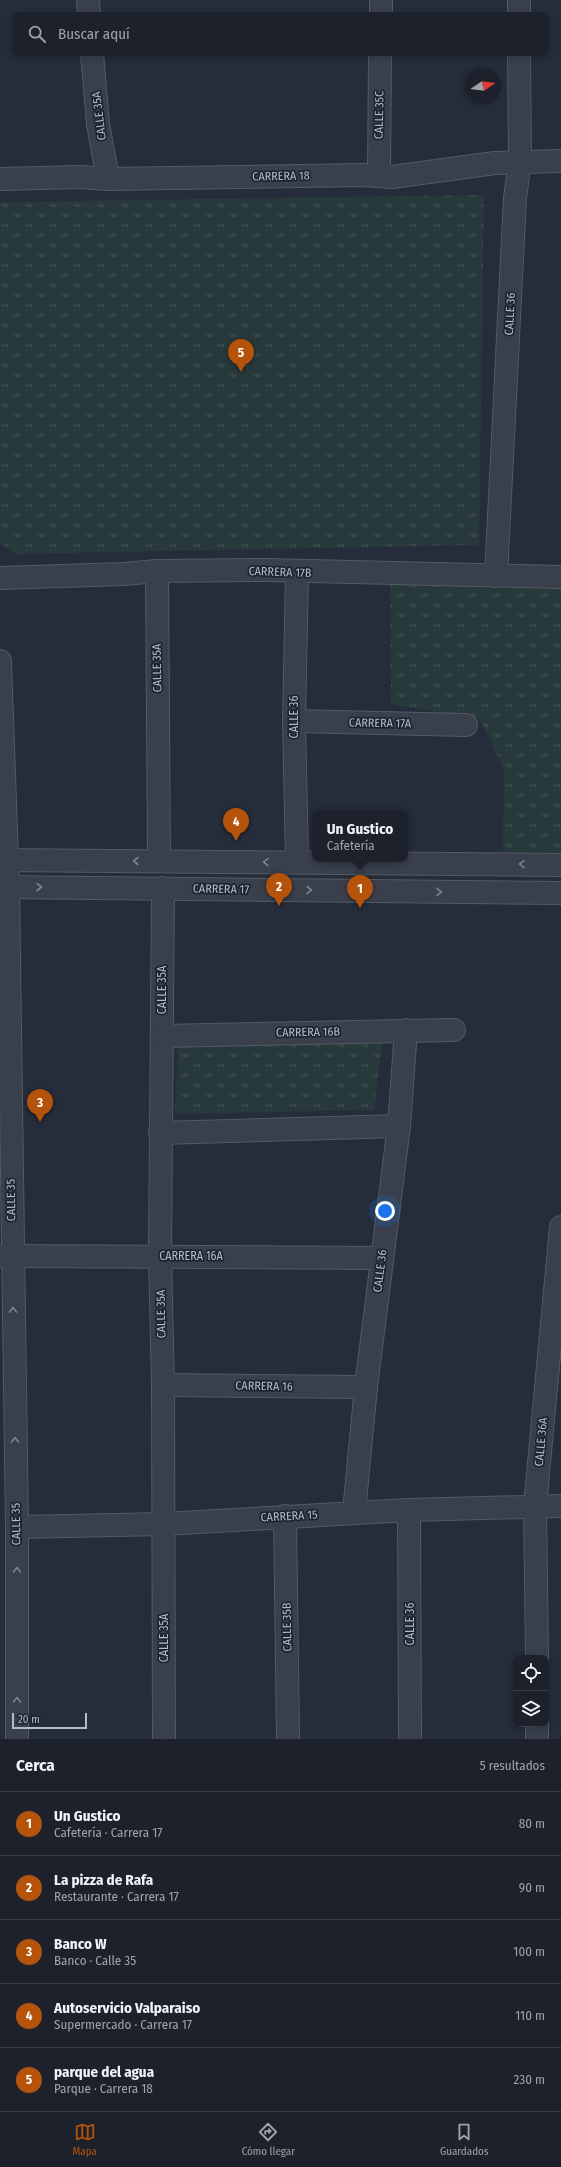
<!DOCTYPE html>
<html lang="es">
<meta charset="utf-8">
<style>
:root{--surface:#1c212c;--page:#292e38;--text:#f1f3f6;--muted:#a0a3a9;--line:#3a3e48;--accent:#b45309}
body{margin:0;font-family:"Fira Sans Condensed",sans-serif;background:var(--page);color:var(--text)}
.controls{position:absolute;right:12px;bottom:12px;display:grid;overflow:hidden;border-radius:8px;box-shadow:0 2px 6px #0003}
.controls button{width:36px;height:36px;display:grid;place-items:center;padding:0;border:0;border-bottom:1px solid var(--line);background:var(--surface);color:var(--text);font:20px sans-serif}
.compass{position:absolute;left:465px;top:68px;width:36px;height:36px;border-radius:50%;background:var(--surface);box-shadow:0 2px 6px #0003;rotate:77deg}
.scale{position:absolute;left:12px;bottom:10px;width:75px;box-sizing:border-box;padding-left:4px;border:2px solid #b4bac6;border-top:0;font-size:11px;line-height:14px;white-space:nowrap;color:#b4bac6;-webkit-text-stroke:3px #1e242f;paint-order:stroke}
.you{position:absolute;left:385px;top:1211px;width:14px;height:14px;margin:-10px;border:3px solid #fff;border-radius:50%;background:#1a73e8;box-shadow:0 0 0 6px #1a73e833}
.badge{display:grid;place-items:center;width:26px;height:26px;border-radius:50%;background:var(--accent);color:#fff;font-size:13px;font-weight:700}
.pin{position:absolute;translate:-50% -33px;filter:drop-shadow(0 1px 2px #0008)}
.pin::after{content:'';position:absolute;top:21px;width:14px;height:12px;background:inherit;clip-path:polygon(0 0,100% 0,50% 100%)}
.popup{position:absolute;left:312px;top:810px;width:96px;height:52px;box-sizing:border-box;display:grid;place-content:center;border-radius:8px;background:var(--surface);filter:drop-shadow(0 1px 3px #0005);font-size:13px;white-space:nowrap;color:var(--muted)}
.popup b{font-size:15px;color:var(--text)}
.popup::after{content:'';position:absolute;left:50%;top:100%;margin-left:-8px;border:8px solid transparent;border-top-color:var(--surface)}
.list{margin:0;padding:0;list-style:none}
h2{display:flex;justify-content:space-between;align-items:center;height:52px;margin:0;padding:0 16px;font-size:17px}
h2 small{font-size:13px;font-weight:400;color:var(--muted)}
.list li{display:grid;grid-template-columns:26px 1fr auto;gap:12px;align-items:center;box-sizing:border-box;height:64px;padding:0 16px;border-top:1px solid var(--line)}
.list b{display:block;font-size:15px;white-space:nowrap}
.list p{margin:0;font-size:13px;white-space:nowrap;color:var(--muted)}
.list em{font-size:13px;font-style:normal;color:var(--muted)}
.icon{flex:none;width:22px;height:22px;fill:none;stroke:currentColor;stroke-width:2;stroke-linecap:round;stroke-linejoin:round}
.map{position:relative;flex:none;width:561px;height:1739px;overflow:hidden}
.search{position:absolute;background:var(--surface);box-shadow:0 2px 6px #0003;left:12px;right:12px;top:12px;height:44px;display:flex;align-items:center;gap:10px;box-sizing:border-box;padding:0 14px;border-radius:8px;color:var(--muted);font-size:15px}
.sheet{height:372px;background:var(--surface)}
nav{display:flex;justify-content:space-around;align-items:center;box-sizing:border-box;height:56px;border-top:1px solid var(--line);background:var(--surface);font-size:11px;color:var(--muted)}
nav a{display:grid;justify-items:center;gap:2px}
nav .on{color:var(--accent)}
.map>svg:first-child{display:block}
.park{fill:url(#park-tufts)}
.lines{fill:none;stroke-linecap:round;stroke-linejoin:round}
.minor-casing{stroke:#545a65;stroke-width:24}
.tertiary-casing{stroke:#545a65;stroke-width:24}
.minor{stroke:#393f4b;stroke-width:22}
.tertiary{stroke:#393f4b;stroke-width:22}
.oneway{stroke:#7d838f}
.labels{text-anchor:middle;dominant-baseline:central;stroke-width:3.5;stroke-linejoin:round;paint-order:stroke}
.street-label{font-size:12px;fill:#b4bac6;stroke:#1e242f}
</style>
<div class="map">
<svg width="561" height="1739" viewBox="0 0 561 1739">
<defs>
<pattern id="park-tufts" width="24" height="20" patternUnits="userSpaceOnUse"><rect width="24" height="20" fill="#28393c"/><path d="M3 7l-1-3M5 7V3M7 7l1-3M15 17l-1-3M17 17v-4M19 17l1-3" fill="none" stroke="#455457"/></pattern>
</defs>
<rect width="100%" height="100%" fill="#252c3a"/>
<!-- park -->
<g class="park">
<polygon points="484,195 479,545 16,554 0,543 0,202"/>
<polygon points="561,583 561,855 503,852 504,770 480,720 391,704 390,585"/>
<polygon points="383,1038 374,1110 175,1114 178,1047"/>
</g>
<g class="lines">
<defs>
<g id="minor">
<polyline points="88,0 89,15"/>
<polyline points="519,0 519,15"/>
<polyline points="381,15 381,0"/>
<polyline points="92,53 98,124 108,179"/>
<polyline points="379,176 380,53"/>
<polyline points="0,179 80,177 108,179 363,175 392,177 495,163 561,161"/>
<polyline points="157,571 159,861"/>
<polyline points="496,576 515,198 520,161 519,53"/>
<polyline points="0,578 124,574 157,571 267,570 561,577"/>
<polyline points="0,661 8,887 17,1527 17,1739"/>
<polyline points="294,721 466,725"/>
<polyline points="297,862 294,721 297,572"/>
<polyline points="163,888 160,1256 163,1385 164,1739"/>
<polyline points="162,1036 454,1030"/>
<polyline points="160,1133 399,1126"/>
<polyline points="0,1256 382,1258"/>
<polyline points="163,1385 366,1387"/>
<polyline points="409,1510 410,1739"/>
<polyline points="354,1512 366,1387 399,1126 406,1030"/>
<polyline points="285,1516 288,1739"/>
<polyline points="17,1527 164,1524 409,1510 561,1506"/>
<polyline points="537,1658 535,1506 561,1227"/>
<polyline points="537,1724 537,1739"/>
</g>
<g id="tertiary">
<polyline points="0,860 561,865"/>
<polyline points="0,887 561,893"/>
</g>
</defs>
<!-- minor casing -->
<use href="#minor" class="minor-casing"/>
<!-- tertiary casing -->
<use href="#tertiary" class="tertiary-casing"/>
<!-- minor -->
<use href="#minor" class="minor"/>
<!-- tertiary -->
<use href="#tertiary" class="tertiary"/>
</g>
<!-- one-way arrows -->
<defs><path id="oneway-chevron" d="M-2-3.5L2.5 0L-2 3.5" fill="none" stroke-width="1.6" stroke-linecap="round" stroke-linejoin="round"/></defs>
<g class="oneway">
<use href="#oneway-chevron" transform="translate(136 861) rotate(-180)"/>
<use href="#oneway-chevron" transform="translate(266 862) rotate(-179)"/>
<use href="#oneway-chevron" transform="translate(522 864) rotate(-179)"/>
<use href="#oneway-chevron" transform="translate(39 887)"/>
<use href="#oneway-chevron" transform="translate(309 890) rotate(1)"/>
<use href="#oneway-chevron" transform="translate(439 892) rotate(1)"/>
<use href="#oneway-chevron" transform="translate(13 1310) rotate(-91)"/>
<use href="#oneway-chevron" transform="translate(15 1440) rotate(-91)"/>
<use href="#oneway-chevron" transform="translate(17 1570) rotate(-90)"/>
<use href="#oneway-chevron" transform="translate(17 1700) rotate(-90)"/>
</g>
<g class="labels">
<!-- street labels -->
<g class="street-label">
<text transform="translate(379 115) rotate(-89)">CALLE 35C</text>
<text transform="translate(99 116) rotate(-97)">CALLE 35A</text>
<text transform="translate(281 176) rotate(-1)">CARRERA 18</text>
<text transform="translate(510 314) rotate(-87)">CALLE 36</text>
<text transform="translate(280 572) rotate(2)">CARRERA 17B</text>
<text transform="translate(157 668) rotate(-91)">CALLE 35A</text>
<text transform="translate(294 717) rotate(-90)">CALLE 36</text>
<text transform="translate(380 723) rotate(1)">CARRERA 17A</text>
<text transform="translate(221 889) rotate(1)">CARRERA 17</text>
<text transform="translate(162 990) rotate(-90)">CALLE 35A</text>
<text transform="translate(308 1032) rotate(-1)">CARRERA 16B</text>
<text transform="translate(11 1200) rotate(-91)">CALLE 35</text>
<text x="191" y="1256">CARRERA 16A</text>
<text transform="translate(380 1271) rotate(-83)">CALLE 36</text>
<text transform="translate(161 1314) rotate(-91)">CALLE 35A</text>
<text transform="translate(264 1386) rotate(1)">CARRERA 16</text>
<text transform="translate(541 1442) rotate(-85)">CALLE 36A</text>
<text transform="translate(289 1516) rotate(-3)">CARRERA 15</text>
<text transform="translate(16 1524) rotate(-91)">CALLE 35</text>
<text transform="translate(410 1624) rotate(-90)">CALLE 36</text>
<text transform="translate(287 1627) rotate(-91)">CALLE 35B</text>
<text transform="translate(164 1638) rotate(-90)">CALLE 35A</text>
</g>
</g>
</svg>
<div class="controls">
<button><svg class="icon" aria-label="locate" viewBox="0 0 24 24"><circle cx="12" cy="12" r="6"/><path d="M12 2v4M12 18v4M2 12h4M18 12h4"/></svg></button>
<button><svg class="icon" aria-label="layers" viewBox="0 0 24 24"><path d="M12 4l9 5-9 5-9-5zM3 14l9 5 9-5"/></svg></button>
</div>
<svg class="compass" viewBox="-18 -18 36 36"><path d="M0-13l5 13h-10z" fill="#e53935"/><path d="M0 13l5-13h-10z" fill="#a0a3a9"/></svg>
<div class="scale">20 m</div>
<div class="you"></div>
<div class="pin badge" style="left:360px;top:908px">1</div>
<div class="popup"><b>Un Gustico</b>Cafetería</div>
<div class="pin badge" style="left:279px;top:906px">2</div>
<div class="pin badge" style="left:40px;top:1122px">3</div>
<div class="pin badge" style="left:236px;top:841px">4</div>
<div class="pin badge" style="left:241px;top:372px">5</div>
<div class="search"><svg class="icon" aria-label="search" viewBox="0 0 24 24"><circle cx="10" cy="10" r="6"/><path d="M15 15l6 6"/></svg>Buscar aquí</div>
</div>
<section class="sheet">
<h2>Cerca<small>5 resultados</small></h2>
<ul class="list">
<li><span class="badge">1</span><div><b>Un Gustico</b><p>Cafetería · Carrera 17</p></div><em>80 m</em></li>
<li><span class="badge">2</span><div><b>La pizza de Rafa</b><p>Restaurante · Carrera 17</p></div><em>90 m</em></li>
<li><span class="badge">3</span><div><b>Banco W</b><p>Banco · Calle 35</p></div><em>100 m</em></li>
<li><span class="badge">4</span><div><b>Autoservicio Valparaiso</b><p>Supermercado · Carrera 17</p></div><em>110 m</em></li>
<li><span class="badge">5</span><div><b>parque del agua</b><p>Parque · Carrera 18</p></div><em>230 m</em></li>
</ul>
</section>
<nav>
<a class="on"><svg class="icon" aria-label="map" viewBox="0 0 24 24"><path d="M3 6l6-2 6 2 6-2v14l-6 2-6-2-6 2zM9 4v14M15 6v14"/></svg>Mapa</a>
<a><svg class="icon" aria-label="directions" viewBox="0 0 24 24"><path d="M12 3l9 9-9 9-9-9zM9 14v-3h6M13 9l2 2-2 2"/></svg>Cómo llegar</a>
<a><svg class="icon" aria-label="saved" viewBox="0 0 24 24"><path d="M7 4h10v16l-5-4-5 4z"/></svg>Guardados</a>
</nav>
